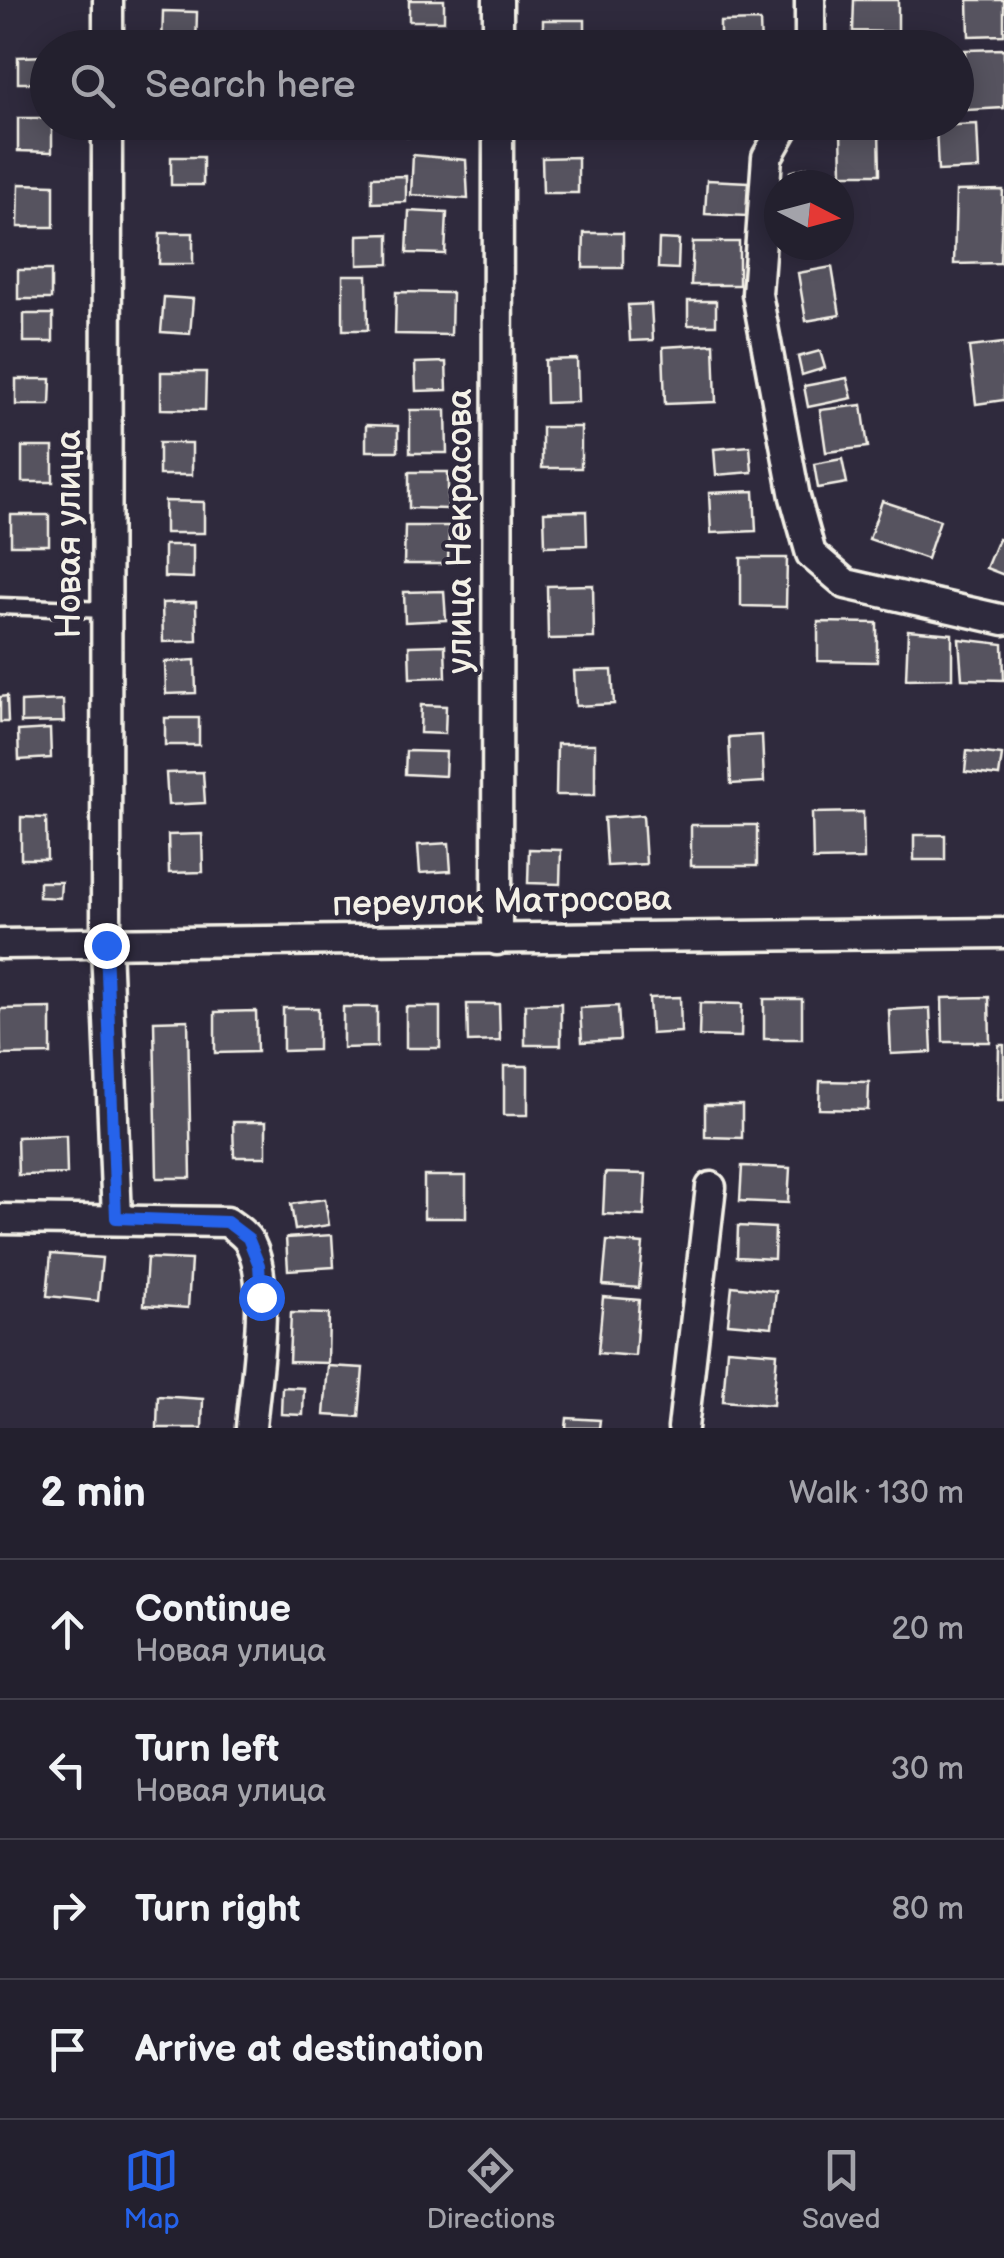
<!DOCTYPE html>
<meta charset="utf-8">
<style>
:root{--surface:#23202e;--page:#2b2836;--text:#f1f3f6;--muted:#a3a3aa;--line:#403e4a;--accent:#2563eb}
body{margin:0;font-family:"Balsamiq Sans",sans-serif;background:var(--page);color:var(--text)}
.compass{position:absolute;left:764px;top:170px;width:90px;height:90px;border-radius:50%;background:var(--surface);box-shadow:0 5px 25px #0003;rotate:96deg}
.stop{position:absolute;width:30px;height:30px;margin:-22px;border:8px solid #2563eb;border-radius:50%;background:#fff}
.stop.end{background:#2563eb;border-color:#fff;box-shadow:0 2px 10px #0008}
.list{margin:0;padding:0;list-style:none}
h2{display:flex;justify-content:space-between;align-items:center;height:130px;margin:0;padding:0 40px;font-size:42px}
h2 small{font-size:32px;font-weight:400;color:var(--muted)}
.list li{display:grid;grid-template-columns:65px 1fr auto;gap:30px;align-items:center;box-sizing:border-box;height:140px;padding:0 40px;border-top:2px solid var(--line)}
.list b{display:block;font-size:38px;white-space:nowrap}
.list p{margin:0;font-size:32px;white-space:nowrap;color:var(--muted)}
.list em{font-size:32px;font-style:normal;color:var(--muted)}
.icon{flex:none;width:55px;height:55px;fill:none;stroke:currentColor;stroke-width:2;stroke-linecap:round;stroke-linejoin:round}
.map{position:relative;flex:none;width:1004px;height:1428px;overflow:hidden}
.search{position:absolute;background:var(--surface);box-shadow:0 5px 25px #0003;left:30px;right:30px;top:30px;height:110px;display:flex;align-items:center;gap:25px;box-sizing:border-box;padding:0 35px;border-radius:55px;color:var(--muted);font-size:38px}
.sheet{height:690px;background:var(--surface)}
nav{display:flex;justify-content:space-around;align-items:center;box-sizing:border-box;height:140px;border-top:2px solid var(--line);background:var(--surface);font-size:28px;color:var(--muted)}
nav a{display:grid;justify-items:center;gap:5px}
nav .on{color:var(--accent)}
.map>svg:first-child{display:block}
.building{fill:#56525f;stroke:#f4f1e8;stroke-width:2.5}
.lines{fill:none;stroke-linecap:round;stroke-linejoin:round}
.service-casing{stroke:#f4f1e8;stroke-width:21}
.minor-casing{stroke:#f4f1e8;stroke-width:35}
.service{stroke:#2f2a3d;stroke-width:14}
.minor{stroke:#2f2a3d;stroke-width:28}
.route{stroke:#2563eb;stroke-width:12}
.labels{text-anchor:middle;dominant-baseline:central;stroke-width:8;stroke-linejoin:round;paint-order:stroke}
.street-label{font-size:35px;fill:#f4f1e8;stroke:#2f2a3d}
</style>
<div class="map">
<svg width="1004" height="1428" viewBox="0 0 1004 1428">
<rect width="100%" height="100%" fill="#2f2a3d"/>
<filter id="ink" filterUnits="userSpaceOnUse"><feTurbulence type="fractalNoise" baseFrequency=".01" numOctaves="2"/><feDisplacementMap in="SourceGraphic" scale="20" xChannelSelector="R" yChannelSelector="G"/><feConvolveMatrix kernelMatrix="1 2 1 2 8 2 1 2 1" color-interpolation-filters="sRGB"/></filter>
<g filter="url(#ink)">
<!-- building -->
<g class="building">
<rect x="409" y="0" width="35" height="21"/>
<polygon points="854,0 898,0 898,32 853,31"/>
<polygon points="968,0 1004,0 1004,35 969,36"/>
<polygon points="163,11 197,12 196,48 162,48"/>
<rect x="543" y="20" width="42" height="28"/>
<polygon points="760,21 761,48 720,48 720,22"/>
<polygon points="1004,49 1004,108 967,110 965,50"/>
<polygon points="48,56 48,83 18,83 18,57"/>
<polygon points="18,118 48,118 48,122 52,122 52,152 18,151"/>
<polygon points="406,122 444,122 445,135 407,137"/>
<polygon points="977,124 979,169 938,171 936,126"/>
<polygon points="841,130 879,130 880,174 842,174"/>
<polygon points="413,155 466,160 468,199 411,195"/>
<rect x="171" y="157" width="32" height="28"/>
<polygon points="578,157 578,193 543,193 542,158"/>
<polygon points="807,167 812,185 794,185 790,172"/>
<polygon points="406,176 406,202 372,203 372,177"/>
<polygon points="707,180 748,182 746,216 705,214"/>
<polygon points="19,184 54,185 54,227 18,227"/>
<polygon points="1003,190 1000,263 954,264 956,191"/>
<polygon points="409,211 447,213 445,254 407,253"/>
<polygon points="160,233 193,233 193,264 159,264"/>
<polygon points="584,233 623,233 623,268 583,268"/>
<polygon points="389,234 389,264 358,265 358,235"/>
<polygon points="659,239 679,240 678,269 658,268"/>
<polygon points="693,242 739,242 739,285 691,285"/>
<polygon points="832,267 840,315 806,321 798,273"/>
<rect x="18" y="270" width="33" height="29"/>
<polygon points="343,275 367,275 368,330 343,330"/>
<polygon points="396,292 452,293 451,335 395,334"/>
<polygon points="164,297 193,299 190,334 161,332"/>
<rect x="688" y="301" width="28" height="24"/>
<polygon points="651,304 653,340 630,341 628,305"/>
<rect x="24" y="314" width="29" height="28"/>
<polygon points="1004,343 1004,400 976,404 969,347"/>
<polygon points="714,344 716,402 665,404 663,347"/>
<polygon points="820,351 825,368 802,375 798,357"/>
<polygon points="577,359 578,402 546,403 545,360"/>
<polygon points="446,362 447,390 416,391 415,363"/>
<polygon points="161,372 206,372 205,410 161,409"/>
<polygon points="847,378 852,398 808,407 804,386"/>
<polygon points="16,379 51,379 50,405 16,405"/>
<polygon points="862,405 868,447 826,452 820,410"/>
<polygon points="410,410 446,410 447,453 410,453"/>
<polygon points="366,425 398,426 398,451 366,451"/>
<rect x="542" y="427" width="39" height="41"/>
<rect x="159" y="443" width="33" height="32"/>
<polygon points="750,446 752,472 716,475 714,449"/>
<rect x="22" y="447" width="31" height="35"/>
<polygon points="842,459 847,483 818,488 814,464"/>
<polygon points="409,472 448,472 448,509 409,508"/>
<polygon points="754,491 756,531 711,533 709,493"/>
<polygon points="165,501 204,502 204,533 165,533"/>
<polygon points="882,501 940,520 927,559 869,539"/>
<polygon points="586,511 587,545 545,546 544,512"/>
<rect x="11" y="515" width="38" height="30"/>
<polygon points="405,526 449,526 448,564 404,564"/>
<polygon points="998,539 1004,541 1004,575 986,568"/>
<polygon points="164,545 193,545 193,578 164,577"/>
<polygon points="741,558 787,558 786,607 741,606"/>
<polygon points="593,585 594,638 548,639 547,586"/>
<polygon points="444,591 446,620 405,622 404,592"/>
<polygon points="196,602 197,641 163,642 162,603"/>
<polygon points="818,622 877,623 877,662 818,661"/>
<polygon points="908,630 952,634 952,678 906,679"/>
<polygon points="959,639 1003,644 1004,680 962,679"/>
<polygon points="445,645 446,677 410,678 409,646"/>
<polygon points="195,660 196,693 166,694 165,662"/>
<polygon points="612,670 614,704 576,706 574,671"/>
<polygon points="7,696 8,722 0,722 0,697"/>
<polygon points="63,700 64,722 21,723 21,702"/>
<polygon points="421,705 446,706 445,734 420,733"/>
<rect x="165" y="718" width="34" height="27"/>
<polygon points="50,729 51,758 19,760 18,731"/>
<polygon points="762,735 764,782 731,784 729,737"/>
<polygon points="557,744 595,744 595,795 556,795"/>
<polygon points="406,751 446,752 445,776 405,774"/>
<polygon points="967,751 1002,755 999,776 965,772"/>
<polygon points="203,772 205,803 168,805 166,773"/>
<polygon points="863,812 864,859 813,860 812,813"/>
<polygon points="643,815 646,864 607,866 604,818"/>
<polygon points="21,817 46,818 47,859 21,859"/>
<rect x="691" y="825" width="66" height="41"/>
<polygon points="202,834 203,872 169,873 168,835"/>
<rect x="914" y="835" width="31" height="25"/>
<polygon points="449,843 451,871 420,873 418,845"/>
<polygon points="529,849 561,850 560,884 528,883"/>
<polygon points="39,882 61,882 60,898 39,897"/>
<polygon points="680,997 681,1032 651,1034 649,998"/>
<polygon points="989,997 990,1042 943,1042 942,998"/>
<rect x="764" y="999" width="38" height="40"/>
<polygon points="561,1003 561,1045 525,1045 525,1004"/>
<polygon points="700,1003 742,1004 741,1037 699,1036"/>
<polygon points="467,1004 499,1004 500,1041 468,1042"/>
<polygon points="618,1006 620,1040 582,1042 580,1008"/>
<polygon points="343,1007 377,1007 377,1047 343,1048"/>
<rect x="406" y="1007" width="34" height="41"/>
<polygon points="51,1008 51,1054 1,1055 0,1009"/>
<polygon points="283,1008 318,1008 318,1050 283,1051"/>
<polygon points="930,1008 932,1052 891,1054 889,1010"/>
<polygon points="256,1011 257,1052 215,1053 215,1012"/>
<polygon points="188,1020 191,1178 157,1178 154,1021"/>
<polygon points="999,1045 1004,1045 1004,1100 998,1100"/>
<rect x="504" y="1066" width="24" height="49"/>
<polygon points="820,1081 869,1082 868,1110 819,1109"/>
<polygon points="705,1105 742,1105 742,1138 705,1137"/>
<polygon points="233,1122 266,1122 266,1157 234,1157"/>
<polygon points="66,1135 67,1174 18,1175 17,1137"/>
<polygon points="742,1166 790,1168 788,1203 740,1201"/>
<polygon points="605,1173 646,1174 644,1216 603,1214"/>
<rect x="424" y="1176" width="42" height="42"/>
<polygon points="325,1199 329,1225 295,1230 291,1204"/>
<polygon points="738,1226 775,1228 774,1259 737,1257"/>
<polygon points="332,1235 334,1267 288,1270 286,1238"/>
<polygon points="607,1241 643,1244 639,1288 603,1285"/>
<polygon points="51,1254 102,1258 98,1301 47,1296"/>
<polygon points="147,1258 191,1260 188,1308 144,1305"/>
<polygon points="732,1286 776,1291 772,1327 728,1323"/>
<polygon points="603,1297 639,1300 635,1356 598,1353"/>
<polygon points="291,1313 329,1314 328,1363 289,1362"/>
<polygon points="727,1349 777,1353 773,1405 723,1401"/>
<polygon points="328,1366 363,1368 359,1417 324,1415"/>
<polygon points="282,1387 304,1388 303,1415 281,1414"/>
<polygon points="158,1396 203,1399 202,1428 157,1428"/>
<polygon points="567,1418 600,1420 599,1428 566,1428"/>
</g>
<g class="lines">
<defs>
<polyline id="service" points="0,606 106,610"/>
<g id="minor">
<polyline points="108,48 108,0"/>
<polyline points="498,48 498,0"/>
<polyline points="810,48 810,0"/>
<polyline points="107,122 106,945 117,1218"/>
<polyline points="787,122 767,157 757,294 795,497 811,554 846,584 1004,620"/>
<polyline points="497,940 498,122"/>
<polyline points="0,944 1004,933"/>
<path d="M0,1219L227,1222C235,1228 245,1234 250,1243C272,1286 255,1378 251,1428"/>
<polyline points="683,1428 711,1187"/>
</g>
</defs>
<!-- service casing -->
<use href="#service" class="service-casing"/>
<!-- minor casing -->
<use href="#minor" class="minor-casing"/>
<!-- service -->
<use href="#service" class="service"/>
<!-- minor -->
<use href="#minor" class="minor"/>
</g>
</g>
<g class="lines" filter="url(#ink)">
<!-- route -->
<polyline class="route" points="106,945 116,1218 227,1222 248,1238 259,1265 261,1297"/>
</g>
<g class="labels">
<!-- street labels -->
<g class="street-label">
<text transform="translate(460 531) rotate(-90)">улица Некрасова</text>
<text transform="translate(69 534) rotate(-90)">Новая улица</text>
<text transform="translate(502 902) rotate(-1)">переулок Матросова</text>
</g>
</g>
</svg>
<svg class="compass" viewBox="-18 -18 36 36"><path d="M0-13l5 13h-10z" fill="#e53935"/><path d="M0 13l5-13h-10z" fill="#a3a3aa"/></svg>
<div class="stop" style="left:261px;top:1297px"></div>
<div class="stop end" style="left:106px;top:945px"></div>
<div class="search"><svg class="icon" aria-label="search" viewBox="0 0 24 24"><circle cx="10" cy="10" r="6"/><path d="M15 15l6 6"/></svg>Search here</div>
</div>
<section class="sheet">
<h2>2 min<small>Walk · 130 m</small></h2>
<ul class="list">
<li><svg class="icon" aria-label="ahead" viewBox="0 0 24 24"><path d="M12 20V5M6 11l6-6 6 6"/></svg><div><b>Continue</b><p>Новая улица</p></div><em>20 m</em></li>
<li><svg class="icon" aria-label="left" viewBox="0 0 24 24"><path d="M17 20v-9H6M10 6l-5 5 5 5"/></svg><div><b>Turn left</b><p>Новая улица</p></div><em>30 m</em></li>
<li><svg class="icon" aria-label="right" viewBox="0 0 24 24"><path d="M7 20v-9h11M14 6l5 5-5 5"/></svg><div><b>Turn right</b></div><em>80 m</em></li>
<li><svg class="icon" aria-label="arrive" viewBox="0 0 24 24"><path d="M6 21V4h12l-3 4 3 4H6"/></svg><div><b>Arrive at destination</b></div></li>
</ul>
</section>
<nav>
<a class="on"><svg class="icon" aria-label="map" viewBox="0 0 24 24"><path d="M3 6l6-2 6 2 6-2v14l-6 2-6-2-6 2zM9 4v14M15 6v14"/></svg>Map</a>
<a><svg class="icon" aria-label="directions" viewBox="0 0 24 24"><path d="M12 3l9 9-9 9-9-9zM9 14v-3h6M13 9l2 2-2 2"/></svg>Directions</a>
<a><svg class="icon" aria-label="saved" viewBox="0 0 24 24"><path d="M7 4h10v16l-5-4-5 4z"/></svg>Saved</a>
</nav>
